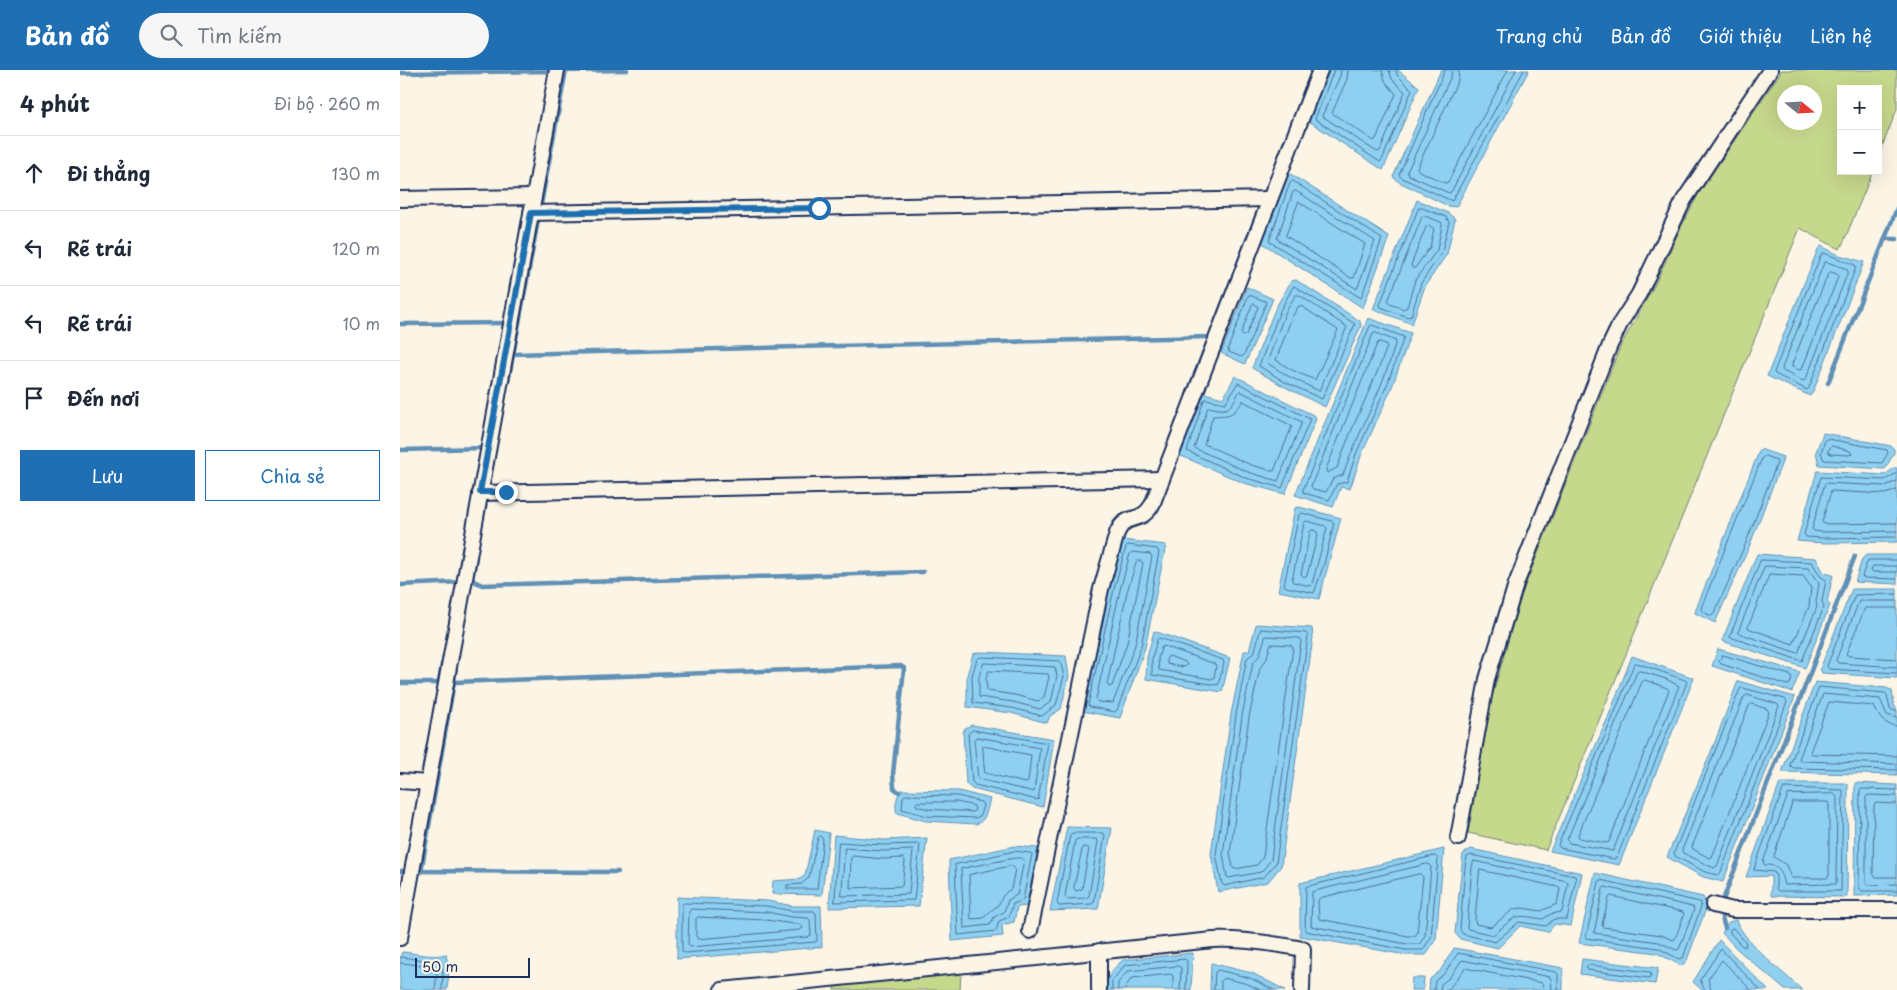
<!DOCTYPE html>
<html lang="vi">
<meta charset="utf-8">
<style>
:root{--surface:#fff;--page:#f6f6f7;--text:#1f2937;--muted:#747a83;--line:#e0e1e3;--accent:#1f6fb2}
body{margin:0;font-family:"Playpen Sans",sans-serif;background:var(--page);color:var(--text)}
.controls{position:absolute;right:15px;top:15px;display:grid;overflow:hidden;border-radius:0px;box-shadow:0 5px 20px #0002}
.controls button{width:45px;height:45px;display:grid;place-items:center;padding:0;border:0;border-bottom:1px solid var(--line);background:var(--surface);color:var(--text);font:25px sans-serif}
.compass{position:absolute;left:1377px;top:15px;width:45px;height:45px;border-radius:50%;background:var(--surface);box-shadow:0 5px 20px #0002;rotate:108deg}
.scale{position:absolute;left:15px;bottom:12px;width:115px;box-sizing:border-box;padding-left:5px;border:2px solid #1b2f5e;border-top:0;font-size:14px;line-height:18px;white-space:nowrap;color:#1b2f5e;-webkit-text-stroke:4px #fcf5e5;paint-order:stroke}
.stop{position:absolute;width:15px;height:15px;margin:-11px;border:4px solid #1f6fb2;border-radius:50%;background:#fff}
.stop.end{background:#1f6fb2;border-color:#fff;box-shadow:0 1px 5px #0008}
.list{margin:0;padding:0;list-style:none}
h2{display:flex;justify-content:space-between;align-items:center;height:65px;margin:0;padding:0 20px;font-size:21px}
h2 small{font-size:16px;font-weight:400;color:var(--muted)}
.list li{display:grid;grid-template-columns:32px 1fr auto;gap:15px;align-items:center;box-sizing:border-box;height:75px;padding:0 20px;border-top:1px solid var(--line)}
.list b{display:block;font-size:19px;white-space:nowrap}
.list em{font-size:16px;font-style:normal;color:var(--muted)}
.actions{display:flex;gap:10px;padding:15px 20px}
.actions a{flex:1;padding:11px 0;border:1px solid var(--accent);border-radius:0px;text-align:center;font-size:18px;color:var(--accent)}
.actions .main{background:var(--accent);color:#fff}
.icon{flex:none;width:28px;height:28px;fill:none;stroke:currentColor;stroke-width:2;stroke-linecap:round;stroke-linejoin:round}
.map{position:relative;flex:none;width:1497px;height:920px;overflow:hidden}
header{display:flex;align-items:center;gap:30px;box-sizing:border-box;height:70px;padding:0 25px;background:var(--accent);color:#fff}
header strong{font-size:24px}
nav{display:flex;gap:28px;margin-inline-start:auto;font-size:18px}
.search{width:350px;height:45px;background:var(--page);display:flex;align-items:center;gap:12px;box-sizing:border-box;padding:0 18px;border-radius:28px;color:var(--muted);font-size:19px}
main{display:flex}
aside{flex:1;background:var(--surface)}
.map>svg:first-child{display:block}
.green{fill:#c6d88c;stroke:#708475;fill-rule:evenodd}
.water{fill:#8fd0f0;stroke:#6190b6}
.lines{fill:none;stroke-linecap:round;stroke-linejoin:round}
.shore{stroke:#496f98;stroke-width:1}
.stream{stroke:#6190b6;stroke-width:4.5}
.street-casing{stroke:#1b2f5e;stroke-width:18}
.street{stroke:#fcf5e5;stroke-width:14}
.route{stroke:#1f6fb2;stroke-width:6}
</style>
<header>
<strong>Bản đồ</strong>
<div class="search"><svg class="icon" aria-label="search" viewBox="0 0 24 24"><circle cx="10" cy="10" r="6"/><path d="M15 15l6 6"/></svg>Tìm kiếm</div>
<nav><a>Trang chủ</a><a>Bản đồ</a><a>Giới thiệu</a><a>Liên hệ</a></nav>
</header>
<main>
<aside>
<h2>4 phút<small>Đi bộ · 260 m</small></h2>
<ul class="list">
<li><svg class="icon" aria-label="ahead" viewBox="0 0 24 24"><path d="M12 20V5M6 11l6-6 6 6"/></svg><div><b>Đi thẳng</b></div><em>130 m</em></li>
<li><svg class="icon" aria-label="left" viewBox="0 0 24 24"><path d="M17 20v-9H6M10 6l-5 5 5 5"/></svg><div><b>Rẽ trái</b></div><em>120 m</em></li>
<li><svg class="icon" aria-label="left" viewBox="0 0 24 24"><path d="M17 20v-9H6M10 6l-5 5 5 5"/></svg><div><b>Rẽ trái</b></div><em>10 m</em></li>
<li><svg class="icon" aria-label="arrive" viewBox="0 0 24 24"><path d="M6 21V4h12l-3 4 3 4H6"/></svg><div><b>Đến nơi</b></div></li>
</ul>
<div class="actions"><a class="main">Lưu</a><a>Chia sẻ</a></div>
</aside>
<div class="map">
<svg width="1497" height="920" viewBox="0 0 1497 920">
<rect width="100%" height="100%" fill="#fcf5e5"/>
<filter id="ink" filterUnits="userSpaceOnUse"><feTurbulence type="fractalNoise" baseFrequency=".02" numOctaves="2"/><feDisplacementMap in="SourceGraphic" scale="10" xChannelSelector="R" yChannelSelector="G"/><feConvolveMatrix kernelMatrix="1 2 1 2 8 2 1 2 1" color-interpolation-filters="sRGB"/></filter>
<g filter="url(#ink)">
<!-- green -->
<g class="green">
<path d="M1382,0H1497V39L1478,87V19H1441V101H1473L1442,176L1439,179L1400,158L1146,780L1068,763L1092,627L1121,526L1221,275L1254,216L1282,155L1299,123ZM1384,22H1414V52H1384Z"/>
<polygon points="561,902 560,920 434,920 434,916"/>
</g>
<!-- water -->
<g class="water">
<polygon points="930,0 998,0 1019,17 983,100 907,50"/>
<polygon points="1041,0 1129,0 1056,137 1048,136 999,112 993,107"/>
<polygon points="889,103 989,167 963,238 862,173"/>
<polygon points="1017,130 1048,143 1055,149 1047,184 1025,216 1012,254 973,239"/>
<polygon points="1421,176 1439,185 1464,192 1413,322 1410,326 1367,306 1418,179"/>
<polygon points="896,210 960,251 961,256 925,337 883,316 852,298 875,239 891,211"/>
<polygon points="847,217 873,229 845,294 821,283"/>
<polygon points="968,248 1011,263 992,317 961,386 950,419 941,417 933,437 895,425"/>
<polygon points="835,306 915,346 916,349 885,424 844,413 779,385 801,322 823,328"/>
<polygon points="1423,363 1491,376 1494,379 1494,383 1485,399 1419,395 1416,382"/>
<polygon points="1360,379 1383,387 1382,392 1349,477 1315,553 1295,543 1296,539"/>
<polygon points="1494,398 1497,398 1497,472 1422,473 1397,471 1417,401 1485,405"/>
<polygon points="899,437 941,448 919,529 878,521 895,438"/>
<polygon points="722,470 766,475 745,578 720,648 682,641 709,518"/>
<polygon points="1357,484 1416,488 1424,503 1433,505 1427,532 1430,535 1405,598 1322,571"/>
<polygon points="1466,485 1497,485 1497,514 1455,512 1462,489"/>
<polygon points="1452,519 1497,519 1497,608 1422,603 1420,599"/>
<polygon points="856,554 912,558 913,567 881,796 868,812 818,822 811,784 831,644 844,581 849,581"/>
<polygon points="754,561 830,588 822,622 746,609 747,587"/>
<polygon points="1318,579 1400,602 1392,622 1312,596"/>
<polygon points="581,582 666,586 669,606 661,639 650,646 647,653 611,643 567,637 567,605 573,584"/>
<polygon points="1232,586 1294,608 1219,795 1150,781 1209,645"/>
<polygon points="1338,611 1395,627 1323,812 1303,807 1267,787 1313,677"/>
<polygon points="1415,612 1487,618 1492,621 1494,635 1497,640 1497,705 1382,702"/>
<polygon points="572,655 654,669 643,737 572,719 566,714 563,662 565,658"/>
<polygon points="1380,713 1444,713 1448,715 1447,827 1371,826 1371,806 1346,807"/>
<polygon points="1455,713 1497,715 1497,825 1454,826"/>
<path d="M501,720L559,721L590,729C587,738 587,751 576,754L526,751L497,743C494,737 497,725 501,720Z"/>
<polygon points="667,757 712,758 698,839 650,841"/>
<polygon points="415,760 429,763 422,825 372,824 373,811 400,809 405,805"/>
<polygon points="434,765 484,770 527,768 519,836 429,838"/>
<polygon points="615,776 638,778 627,836 617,837 614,852 602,855 603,866 552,871 549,790"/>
<polygon points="1044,779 1036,869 1026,885 1006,885 900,866 900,813"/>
<polygon points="1071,779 1182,803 1171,856 1155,854 1148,862 1120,856 1098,878 1060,869 1055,863 1063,784"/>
<polygon points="1195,803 1303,827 1307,836 1287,890 1282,896 1257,883 1179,873"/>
<polygon points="277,827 368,831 393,836 421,836 422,877 277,889"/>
<path d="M1336,850C1347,876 1381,900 1402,920H1385L1337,879L1322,863L1329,852Z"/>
<polygon points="1319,870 1368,920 1302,920 1293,912"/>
<polygon points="1054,878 1163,898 1163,920 1029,920 1030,909 1040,901"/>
<path d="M2,882C17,883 32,888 46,884L49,902L47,920H0V890Z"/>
<path d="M793,883L791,920H707C706,907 713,898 723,890Z"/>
<polygon points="1182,889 1258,898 1255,914 1180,904"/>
<polygon points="811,893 852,903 885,920 810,920"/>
<polygon points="1012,908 1024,908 1023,920 1011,920"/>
</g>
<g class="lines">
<!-- shore -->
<g class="shore">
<polyline points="934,0 915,49 980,92 982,90 1012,20 997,5 996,0"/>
<polyline points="941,0 940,6 922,46 977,82 980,81 1005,22 992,9 989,0"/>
<polyline points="948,0 947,9 932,43 974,71 976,69 996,24 985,11 982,0"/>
<polyline points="1045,0 999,105 1002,108 1052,131 1124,0"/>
<polyline points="1052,0 1051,6 1007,102 1009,105 1049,123 1051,122 1116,0"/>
<polyline points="1059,0 1058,10 1017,98 1019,101 1045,113 1048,112 1108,0"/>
<polygon points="893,111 982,169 961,228 869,171 890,113"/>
<polygon points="896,121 975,171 957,219 877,169 893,122"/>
<polygon points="899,132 965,174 954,208 951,208 886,166"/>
<polygon points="1019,138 1022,138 1046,147 1049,152 1042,182 1021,213 1011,246 1008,247 981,237 980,235"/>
<polygon points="1025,146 1041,152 1042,155 1037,180 1015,210 1007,237 1004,239 990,234 988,231 1022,147"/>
<polygon points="1029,155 1034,159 1030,177 1015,198 1012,198 1011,195 1026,157"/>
<polygon points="1424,183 1455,195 1456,197 1409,318 1407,320 1375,304 1374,302 1421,185"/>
<polygon points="1427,192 1447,199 1448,202 1406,309 1403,311 1383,301 1382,298 1424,193"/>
<polygon points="1431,202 1437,204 1438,207 1402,299 1399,300 1392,297 1392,294 1428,204"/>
<polygon points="894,216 955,254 922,329 885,312 859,296 880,241"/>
<polygon points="849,225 865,231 866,233 844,285 841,287 829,282 828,279"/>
<polygon points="896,225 899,225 947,257 919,321 888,306 867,293 885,243"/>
<polygon points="854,233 858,237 846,265 843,266 841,263 852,235"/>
<polygon points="899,236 901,236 938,260 915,310 892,300 876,290 892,247"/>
<polygon points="972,255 1004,267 987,315 956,384 947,412 937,414 929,430 904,423 903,420 970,256"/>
<path d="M976,263L996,271C984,317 959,360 943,405L933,409L926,422L913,419L911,416L973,264Z"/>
<path d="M980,272L986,274L987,277C972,318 951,357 937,398L927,403L926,399L977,274Z"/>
<polygon points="838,313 910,349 882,418 846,408 787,381 804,330 806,329 825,333"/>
<path d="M840,321L902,352L878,411L848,402L794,378L808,337C812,337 815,339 820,339C832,341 834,329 840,321Z"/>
<path d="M843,331L892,356L874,401L851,395L804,374L813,346C831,345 832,346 843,331Z"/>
<polygon points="1428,369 1487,380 1488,383 1482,393 1424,390 1421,383 1425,370"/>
<polygon points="1432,376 1450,381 1452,384 1449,385 1430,384 1428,381"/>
<polygon points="1365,386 1376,390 1377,393 1345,475 1314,544 1311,546 1302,541 1301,538 1362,388"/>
<polyline points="1497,403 1485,410 1421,407 1404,464 1406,467 1422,468 1497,467"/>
<polyline points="1497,411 1485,416 1425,413 1412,459 1414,461 1422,462 1497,461"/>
<polyline points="1497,420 1485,424 1431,421 1422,452 1424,454 1497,453"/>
<polygon points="902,443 932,451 934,453 924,494 914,523 886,517 884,515 899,445"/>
<polygon points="907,451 925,456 927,458 912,514 910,516 893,512 892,510 904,453"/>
<polygon points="912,460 916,461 918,464 907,505 904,507 901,504 910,462"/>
<polygon points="728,475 757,479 759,482 741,577 717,640 715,642 690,637 688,635 714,519 726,477"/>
<polygon points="733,482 750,484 752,487 735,575 713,633 698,632 696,629 720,520 730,484"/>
<polygon points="1361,490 1412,492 1420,506 1426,510 1422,531 1424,537 1402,591 1330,567"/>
<polyline points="1497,490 1468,490 1462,506 1464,508 1497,509"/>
<polygon points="737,491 741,491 743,493 727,573 712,616 709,617 707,614 727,522"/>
<polygon points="1365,496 1408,498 1419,514 1416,531 1417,537 1398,583 1338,563"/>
<polyline points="1497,496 1473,496 1471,500 1473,502 1497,502"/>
<polygon points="1370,504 1403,506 1411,517 1409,537 1393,574 1348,558"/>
<polyline points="1497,524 1455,525 1427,596 1429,599 1497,603"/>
<polyline points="1497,531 1459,531 1436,590 1438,593 1497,597"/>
<polyline points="1497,538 1465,538 1446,584 1449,586 1497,589"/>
<polygon points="861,559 906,563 908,566 876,793 864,807 824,816 822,814 816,784 836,645 847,588 854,583"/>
<polygon points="866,566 899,568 901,571 871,790 861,802 829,808 827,807 823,784 842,646 853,593 859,586"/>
<polygon points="759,568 823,590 824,593 818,615 752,605 752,588 757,570"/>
<polygon points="871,574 891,575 893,578 863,787 857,795 835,799 833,798 830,783 849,647 860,598 866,590"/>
<polygon points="764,576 815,594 816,597 814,608 811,609 759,600 758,589 761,578"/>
<polygon points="1323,585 1390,605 1392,608 1390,614 1387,615 1321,594 1319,591"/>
<polygon points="769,586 785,592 787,595 784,597 767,594 766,590"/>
<polygon points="582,587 660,591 664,606 656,635 642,646 612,638 573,633 572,606 577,589"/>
<polygon points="584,593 655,597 657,606 651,632 640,639 613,632 579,627 579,607"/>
<polygon points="1237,593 1285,610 1287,612 1217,787 1214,789 1160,778 1158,775 1213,647 1234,594"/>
<polygon points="589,601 648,604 649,607 644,627 638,631 615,625 587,621 586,609"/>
<polygon points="1240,601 1266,609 1279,616 1213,781 1169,773 1167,770 1237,602"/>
<polygon points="1245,610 1267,618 1269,620 1209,772 1206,773 1179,768 1178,765 1242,612"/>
<polygon points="1343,618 1385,629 1387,632 1320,804 1318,805 1305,802 1275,786 1274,783 1340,619"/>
<polygon points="1347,625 1377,634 1379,636 1317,796 1314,798 1283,783 1282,780 1344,627"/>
<polygon points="1352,634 1367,639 1369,642 1312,787 1309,788 1293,779 1292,777 1349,636"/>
<polyline points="1497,642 1490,639 1487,625 1485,623 1419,617 1390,695 1393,698 1497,700"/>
<polyline points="1497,648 1487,645 1480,629 1423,624 1399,689 1401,691 1497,694"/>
<path d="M1497,656C1483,655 1479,647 1474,636L1429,632L1410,682L1412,684L1497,686"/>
<polygon points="573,660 648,673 638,730 575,715 572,712 568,664"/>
<polygon points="577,667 640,678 634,722 578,709 574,670"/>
<polygon points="583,676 631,685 628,712 625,713 585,703"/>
<polygon points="1384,718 1443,720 1441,821 1378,821 1376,819 1376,806 1374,802 1354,800"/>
<polyline points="1497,720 1462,719 1460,720 1459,818 1462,821 1497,821"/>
<path d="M1434,724L1437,727L1436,814L1384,815C1380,802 1383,795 1365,795L1363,792L1388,725Z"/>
<polygon points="506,725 558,726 581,732 583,735 580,746 576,748 527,746 502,739 503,727"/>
<polyline points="1497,726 1468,725 1466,727 1466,812 1468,815 1497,814"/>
<polygon points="518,732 557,732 574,736 575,739 573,742 528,739 517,736 516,734"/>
<polygon points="1393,732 1427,732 1429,733 1429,805 1427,808 1391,808 1386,795 1374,787"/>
<polyline points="1497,734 1476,733 1474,735 1473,804 1476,807 1497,807"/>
<polygon points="673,763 703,763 705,765 694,832 692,834 659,836 657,833 670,765"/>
<polygon points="420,766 423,769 417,819 387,819 387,815 402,814 409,807 418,768"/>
<polygon points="678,769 696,769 698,771 689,826 686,828 667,829 665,826 675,771"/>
<polygon points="439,772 483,775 520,774 514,830 435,832"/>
<polygon points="683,777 687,777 689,779 682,819 676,821 674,818"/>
<polygon points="445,778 483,781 513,780 509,824 442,826"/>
<polygon points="615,781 630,783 632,784 623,830 613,834 609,847 599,851 596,861 558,865 555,795"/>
<polygon points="1071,785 1175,806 1176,809 1167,849 1154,849 1146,856 1119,852 1095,872 1063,864 1060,860 1065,796 1067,787"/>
<polygon points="453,786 483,789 504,788 505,791 502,816 450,818 451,788"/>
<polygon points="1035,786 1038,789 1031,867 1023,880 1006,880 905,861 906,817"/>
<polygon points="615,788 622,788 624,790 617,825 608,830 604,842 594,847 590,855 564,858 561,799"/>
<path d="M1074,791L1167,811L1168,814L1162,842L1151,844L1143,849C1111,844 1118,845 1093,865L1068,859L1067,857L1072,797Z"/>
<polygon points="1028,794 1031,797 1025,865 1020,874 1007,874 911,856 912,822"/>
<path d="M612,796L615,799L611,819C600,825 602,832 596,837C591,841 587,843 584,848L571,849L569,805Z"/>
<polygon points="1080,800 1158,817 1160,819 1157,834 1141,841 1122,838 1114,839 1091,857 1076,854 1075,851"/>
<polygon points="1020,804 1023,807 1017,863 1015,866 1008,866 919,849 918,830 920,828"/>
<polygon points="1200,810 1300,832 1301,837 1283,888 1279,889 1258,878 1186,868"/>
<polygon points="1205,817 1293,837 1294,840 1279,879 1276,880 1259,872 1194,863 1203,819"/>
<polygon points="1211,826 1283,842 1284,845 1275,869 1273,870 1261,865 1203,857 1202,854 1209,828"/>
<polygon points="284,833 367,836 392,841 414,841 416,843 417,871 415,872 284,883 282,881 282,835"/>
<polygon points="291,839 367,842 391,847 408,848 410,850 411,865 408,867 290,877 288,874 289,842"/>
<polygon points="298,847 366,850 401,855 403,858 400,860 298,869 296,866 296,849"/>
<polygon points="1333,858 1346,873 1345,877 1341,875 1330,863 1330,860"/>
<polyline points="0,887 41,892 43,902 42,920"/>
<polyline points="0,893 22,895 36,899 37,903 35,920"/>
<polygon points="1189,895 1250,902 1251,906 1249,908 1188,900 1186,897"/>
<polyline points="712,920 712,911 725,895 785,889 787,891 786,920"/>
<polyline points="718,920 718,913 728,901 778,896 781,898 780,920"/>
<polyline points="725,920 726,916 732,908 771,904 773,906 773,920"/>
<polyline points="814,920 815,902 818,900 850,908 874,920"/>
<polyline points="821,920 821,910 824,908 848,914 860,920"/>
<polyline points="1034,920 1035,911 1044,904 1058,883 1156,902 1158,904 1158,920"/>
<polyline points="1040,920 1041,914 1049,908 1062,890 1150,907 1151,909 1152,920"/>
<polyline points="1048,920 1065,898 1142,913 1144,920"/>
<polyline points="1305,920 1300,910 1321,879 1360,920"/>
<polyline points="1311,920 1308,909 1322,890 1351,920"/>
</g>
<!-- stream -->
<g class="stream">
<polyline points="163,1 227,0"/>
<polyline points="0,3 155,1"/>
<polyline points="1485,169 1497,169"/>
<polyline points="0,254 110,253"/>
<polyline points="113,284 809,267"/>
<polyline points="108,312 166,0"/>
<polyline points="1428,313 1497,138"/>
<polyline points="787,325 913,0"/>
<polyline points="0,380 86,378"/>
<path d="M710,465C713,451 719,444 732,443"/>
<polyline points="76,487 72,510 82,515 523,502"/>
<polyline points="0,515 61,512"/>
<polyline points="56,594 54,612 501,596 504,598 493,704 494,718 499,722"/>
<polyline points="0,613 39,613 42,594 47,594"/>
<polyline points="0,801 218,802"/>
<polyline points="21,802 54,612"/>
<polyline points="1325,858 1322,848 1323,830 1455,486"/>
</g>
<defs>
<g id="street">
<polyline points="0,129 134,127"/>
<polyline points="131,143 869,129"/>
<polyline points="80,423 762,409"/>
<polyline points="0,711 28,713 157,0"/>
<polyline points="1058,768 1087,609 1116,514 1210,275 1221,252 1239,224 1284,130 1370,0"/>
<polyline points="1313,835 1333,840 1497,840"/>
<path d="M630,861L701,519L717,463C727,441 739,456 752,435L920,0"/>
<polyline points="0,868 28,713"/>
<path d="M322,920L813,870C844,869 872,873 903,879L902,920"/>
<polyline points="699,920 699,881"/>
</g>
</defs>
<!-- street casing -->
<use href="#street" class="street-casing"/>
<!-- street -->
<use href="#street" class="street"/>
</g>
</g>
<g class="lines" filter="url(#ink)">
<!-- route -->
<polyline class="route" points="106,422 80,422 131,143 419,138"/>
</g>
</svg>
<div class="controls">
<button>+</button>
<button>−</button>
</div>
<svg class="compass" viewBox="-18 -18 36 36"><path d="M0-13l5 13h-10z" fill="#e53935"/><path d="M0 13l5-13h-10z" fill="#747a83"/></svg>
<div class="scale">50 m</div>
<div class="stop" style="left:419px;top:138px"></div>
<div class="stop end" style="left:106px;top:422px"></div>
</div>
</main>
